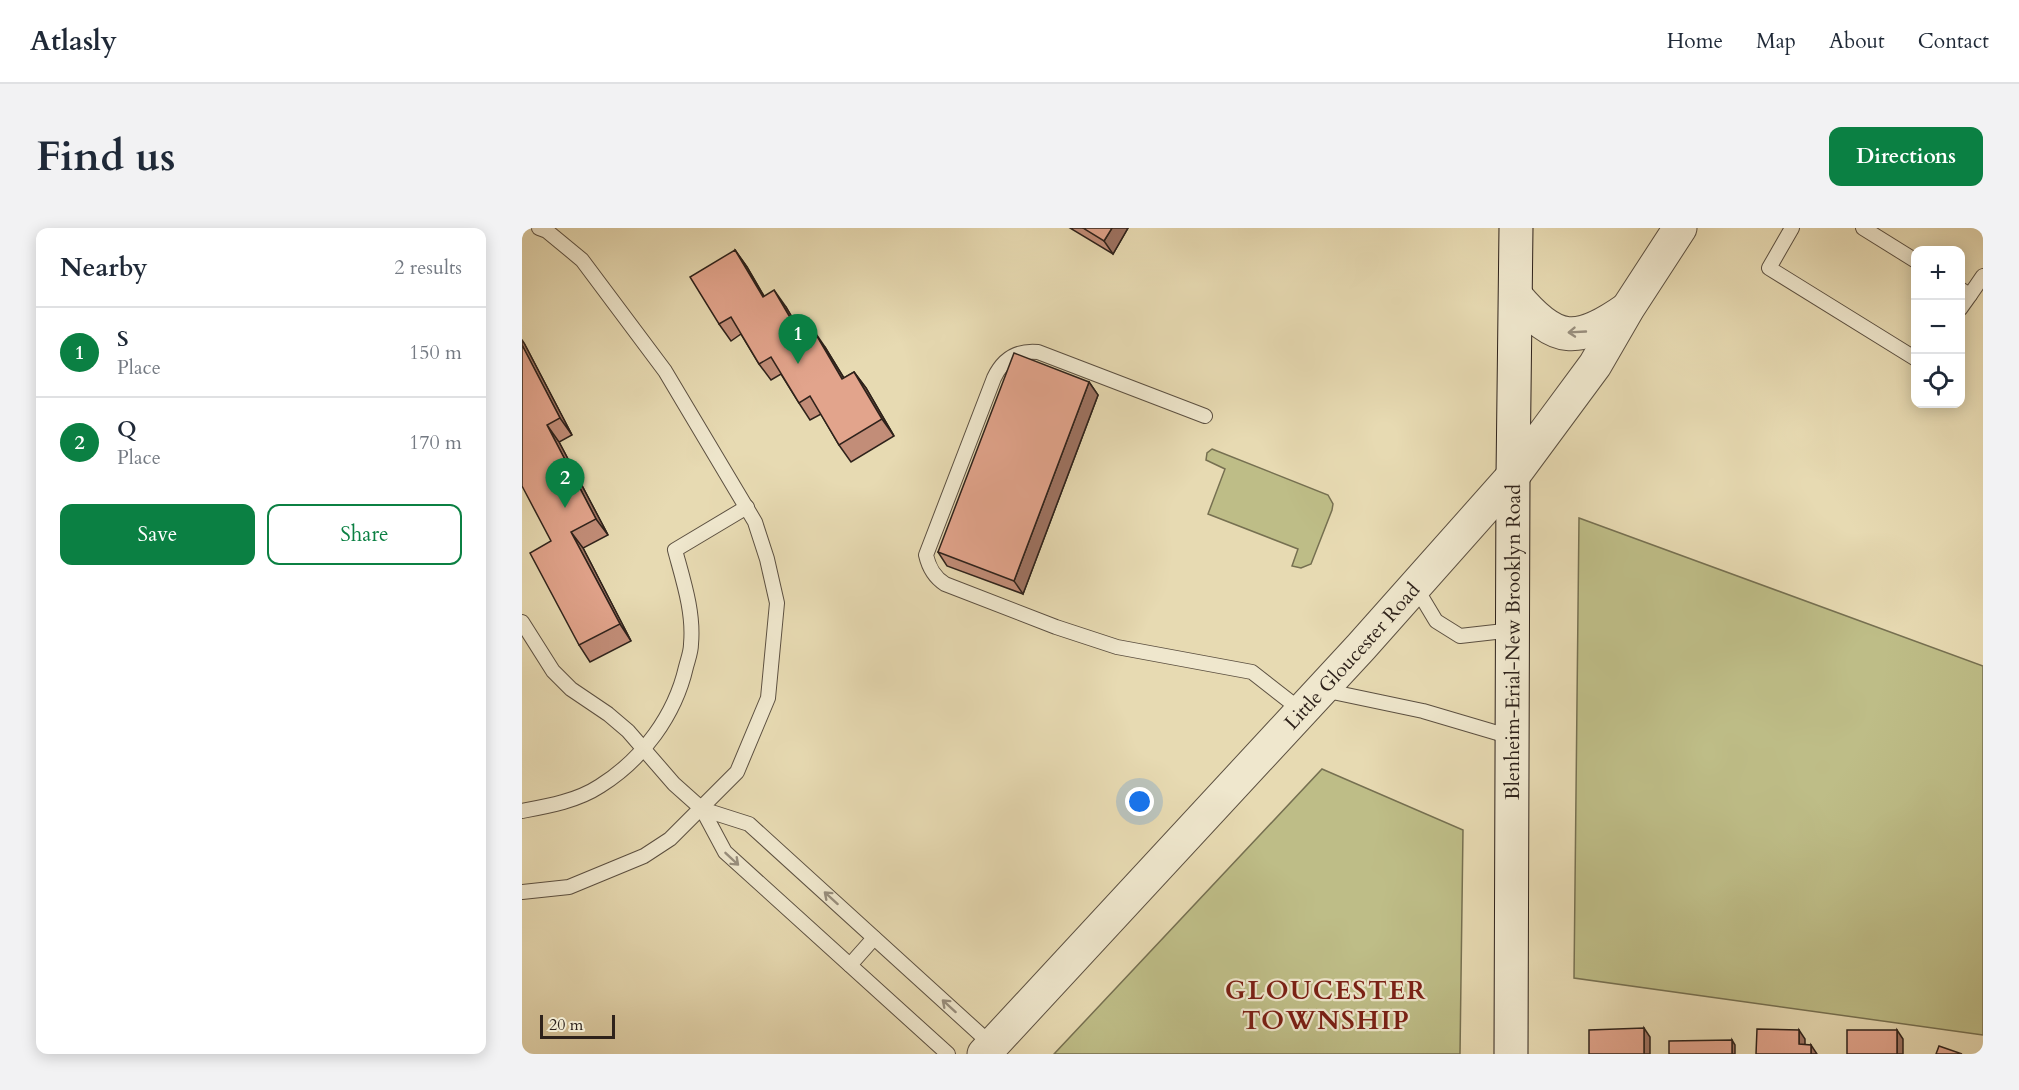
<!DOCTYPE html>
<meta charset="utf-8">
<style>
:root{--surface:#fff;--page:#f2f2f3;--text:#1f2937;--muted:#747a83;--line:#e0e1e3;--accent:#0b8043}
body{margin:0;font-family:Cardo,serif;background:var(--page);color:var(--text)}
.controls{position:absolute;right:18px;top:18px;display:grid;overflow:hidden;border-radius:12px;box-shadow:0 3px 15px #0003}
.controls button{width:54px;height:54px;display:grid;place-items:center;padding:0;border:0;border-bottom:2px solid var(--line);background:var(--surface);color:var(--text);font:30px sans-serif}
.scale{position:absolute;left:18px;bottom:15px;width:75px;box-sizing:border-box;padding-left:6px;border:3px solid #2e221b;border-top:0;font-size:16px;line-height:21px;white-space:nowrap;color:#2e221b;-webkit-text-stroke:4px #efe7cd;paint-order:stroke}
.you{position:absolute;left:618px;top:574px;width:21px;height:21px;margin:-15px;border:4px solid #fff;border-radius:50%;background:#1a73e8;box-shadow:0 0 0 9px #1a73e833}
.badge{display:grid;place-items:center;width:39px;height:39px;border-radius:50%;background:var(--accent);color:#fff;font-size:20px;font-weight:700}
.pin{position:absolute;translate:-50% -50px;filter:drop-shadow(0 2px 3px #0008)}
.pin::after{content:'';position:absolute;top:32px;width:21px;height:18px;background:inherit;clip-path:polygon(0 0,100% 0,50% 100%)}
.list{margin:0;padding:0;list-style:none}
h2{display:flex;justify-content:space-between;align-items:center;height:78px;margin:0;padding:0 24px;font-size:26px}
h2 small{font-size:20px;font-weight:400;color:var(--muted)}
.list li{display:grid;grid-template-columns:39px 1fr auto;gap:18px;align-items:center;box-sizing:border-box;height:90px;padding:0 24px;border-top:2px solid var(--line)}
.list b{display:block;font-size:22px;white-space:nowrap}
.list p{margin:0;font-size:20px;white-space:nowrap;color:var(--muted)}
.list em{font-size:20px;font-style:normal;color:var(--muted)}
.actions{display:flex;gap:12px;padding:18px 24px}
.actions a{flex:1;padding:14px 0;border:2px solid var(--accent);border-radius:12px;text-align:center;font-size:21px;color:var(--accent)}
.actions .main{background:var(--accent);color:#fff}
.icon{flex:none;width:33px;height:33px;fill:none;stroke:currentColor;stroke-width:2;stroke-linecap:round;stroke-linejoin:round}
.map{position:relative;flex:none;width:1461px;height:826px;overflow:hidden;border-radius:12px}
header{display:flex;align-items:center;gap:36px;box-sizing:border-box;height:84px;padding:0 30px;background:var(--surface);border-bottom:2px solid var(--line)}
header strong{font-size:28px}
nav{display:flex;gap:33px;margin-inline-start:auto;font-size:21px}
.intro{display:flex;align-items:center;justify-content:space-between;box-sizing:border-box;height:144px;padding:0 36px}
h1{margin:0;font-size:42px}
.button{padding:15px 27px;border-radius:12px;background:var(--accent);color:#fff;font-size:21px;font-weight:700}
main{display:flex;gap:36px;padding:0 36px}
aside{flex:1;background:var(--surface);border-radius:12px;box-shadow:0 3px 15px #0003}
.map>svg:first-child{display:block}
.green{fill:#bebd87;stroke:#767051;stroke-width:1.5}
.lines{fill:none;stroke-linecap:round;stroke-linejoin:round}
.service-casing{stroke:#5c5041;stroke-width:16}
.tertiary-casing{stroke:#5c5041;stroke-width:35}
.secondary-casing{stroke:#2e221b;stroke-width:35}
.service{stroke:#efe7cd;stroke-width:14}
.tertiary{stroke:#efe7cd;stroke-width:33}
.secondary{stroke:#efe7cd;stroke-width:33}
.wall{fill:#c28d78;stroke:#2e221b;stroke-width:1.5}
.shaded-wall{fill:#9e7362;stroke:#2e221b;stroke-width:1.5}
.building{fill:#e2a48c;stroke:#2e221b;stroke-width:1.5}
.oneway{stroke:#988e7d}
.labels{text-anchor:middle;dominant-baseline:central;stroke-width:4.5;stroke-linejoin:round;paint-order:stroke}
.street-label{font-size:20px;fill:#2e221b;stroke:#efe7cd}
.district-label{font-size:26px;font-weight:bold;letter-spacing:1.5px;fill:#7a1f14;stroke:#efe7cd}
</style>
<header>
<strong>Atlasly</strong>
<nav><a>Home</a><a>Map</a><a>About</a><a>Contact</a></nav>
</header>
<div class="intro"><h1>Find us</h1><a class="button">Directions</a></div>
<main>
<aside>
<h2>Nearby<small>2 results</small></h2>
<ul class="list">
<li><span class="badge">1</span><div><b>S</b><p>Place</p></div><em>150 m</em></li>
<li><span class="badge">2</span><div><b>Q</b><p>Place</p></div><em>170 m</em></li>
</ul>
<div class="actions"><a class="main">Save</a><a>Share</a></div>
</aside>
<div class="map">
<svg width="1461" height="826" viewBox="0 0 1461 826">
<rect width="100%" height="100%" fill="#e7dab2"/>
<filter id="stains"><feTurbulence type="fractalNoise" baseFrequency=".00333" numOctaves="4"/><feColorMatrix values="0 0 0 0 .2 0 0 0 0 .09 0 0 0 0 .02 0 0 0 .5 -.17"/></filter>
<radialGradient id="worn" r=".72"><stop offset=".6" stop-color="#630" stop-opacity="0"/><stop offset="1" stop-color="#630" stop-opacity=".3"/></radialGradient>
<!-- green -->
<g class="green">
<polygon points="690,221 806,267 811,276 810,282 789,336 779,340 770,338 776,321 686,286 703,241 684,232 685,225"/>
<polygon points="1057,290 1461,438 1461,807 1052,750"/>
<polygon points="800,541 941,602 938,826 532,826"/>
</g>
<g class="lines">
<defs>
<g id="service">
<polyline points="1270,0 1247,40 1394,131"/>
<polyline points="1341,0 1394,33"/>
<polyline points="1438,61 1448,67 1461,48"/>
<polyline points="1438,81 1448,67"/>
<path d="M683,188L516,124C495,122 481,131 472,150L404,327C407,340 412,349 423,356L534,399L595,419L730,444L780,483"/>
<polyline points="893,358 914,393 938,408 991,402"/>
<polyline points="0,394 31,443 49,461 86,486 106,503 152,556 180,581 203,624 426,826"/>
<polyline points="801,462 901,483 989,509"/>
<polyline points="180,581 227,596 470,817"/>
<path d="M0,583C27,578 55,573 78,558C121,531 153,487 164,439C166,431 169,424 169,416C172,384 161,352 153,322L225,279"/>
<polyline points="0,664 47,659 122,628 148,611 215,544 246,470 255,375 245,331 233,294 143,143 60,32 25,3 17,0"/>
<polyline points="328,737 352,710"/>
</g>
<g id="tertiary">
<path d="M994,68C1034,116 1055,116 1105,81"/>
<path id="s1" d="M462,826L839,419L991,248L1073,137L1106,80L1158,0"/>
</g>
<g id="secondary">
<path id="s2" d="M989,826L991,248L994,0"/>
</g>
</defs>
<!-- service casing -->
<use href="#service" class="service-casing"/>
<!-- tertiary casing -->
<use href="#tertiary" class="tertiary-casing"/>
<!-- secondary casing -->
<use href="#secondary" class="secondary-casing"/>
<!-- service -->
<use href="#service" class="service"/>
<!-- tertiary -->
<use href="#tertiary" class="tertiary"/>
<!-- secondary -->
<use href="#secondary" class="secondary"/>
</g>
<!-- wall -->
<g class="wall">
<polygon points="548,0 606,0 591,26"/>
<polygon points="213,22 225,39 242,68 264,79 281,109 303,119 322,150 332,144 344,160 372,208 329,234 317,217 299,186 288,192 277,175 259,146 249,152 237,136 219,106 209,113 197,96"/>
<polygon points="2,115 50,207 37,214 86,307 61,320 109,413 68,434 57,417 29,313"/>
<polygon points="567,154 576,167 501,366 425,338 416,324"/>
</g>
<!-- shaded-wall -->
<g class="shaded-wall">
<polygon points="590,0 606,0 591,26 582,13"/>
<polygon points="213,22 225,39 252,86 241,69"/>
<polygon points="252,62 264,79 292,126 280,110"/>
<polygon points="292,103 303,119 332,167 320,151"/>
<polygon points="0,112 2,115 50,207 38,190 0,117"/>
<polygon points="332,144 344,160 372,208 360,191"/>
<polygon points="567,154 576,167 501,366 492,353"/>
<polygon points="25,197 37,214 86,307 74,291"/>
<polygon points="49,304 61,320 109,413 98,396"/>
<polygon points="1122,800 1128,809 1128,826 1122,826"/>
<polygon points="1277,802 1283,811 1283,825 1277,816"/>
<polygon points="1375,802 1381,811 1381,826 1375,826"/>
<polygon points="1210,812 1213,817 1213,826 1210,826"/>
<polygon points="1289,817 1295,826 1289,826"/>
</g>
<!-- building -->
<g class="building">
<polygon points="561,0 590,0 582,13"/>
<polygon points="213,22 241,69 252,62 280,110 292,103 320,151 332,144 360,191 317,217 288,168 277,175 249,129 237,136 209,89 197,96 168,49"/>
<polygon points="0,117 38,190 25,197 74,291 49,304 98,396 57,417 8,325 29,313 0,258"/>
<polygon points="492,125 567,154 492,353 416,324"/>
<polygon points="1122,800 1122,826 1067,826 1067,802"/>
<polygon points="1235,801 1277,802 1277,816 1289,817 1289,826 1234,826"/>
<rect x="1325" y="802" width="50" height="24"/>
<polygon points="1210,812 1210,826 1147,826 1147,813"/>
<polygon points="1417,818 1440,826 1414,826"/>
</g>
<!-- one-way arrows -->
<defs><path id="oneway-shaft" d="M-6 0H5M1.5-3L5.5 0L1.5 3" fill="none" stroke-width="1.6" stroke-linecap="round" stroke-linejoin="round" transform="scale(1.5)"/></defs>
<g class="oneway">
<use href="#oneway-shaft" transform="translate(1055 104) rotate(177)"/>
<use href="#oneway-shaft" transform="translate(210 631) rotate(43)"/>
<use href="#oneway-shaft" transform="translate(309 670) rotate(-138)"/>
<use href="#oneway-shaft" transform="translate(427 778) rotate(-138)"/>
</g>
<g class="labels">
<!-- street labels -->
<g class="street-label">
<text stroke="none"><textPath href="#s2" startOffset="412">Blenheim-Erial-New Brooklyn Road</textPath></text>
<text stroke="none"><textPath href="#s1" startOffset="542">Little Gloucester Road</textPath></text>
</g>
<!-- district labels -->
<g class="district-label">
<text x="804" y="762">GLOUCESTER<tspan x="804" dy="30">TOWNSHIP</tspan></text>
</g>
</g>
<rect width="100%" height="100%" filter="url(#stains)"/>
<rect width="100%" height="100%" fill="url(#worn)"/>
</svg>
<div class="controls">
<button>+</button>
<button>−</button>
<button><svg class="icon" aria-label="locate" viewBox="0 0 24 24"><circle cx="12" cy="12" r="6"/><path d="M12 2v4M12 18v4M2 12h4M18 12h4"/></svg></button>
</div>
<div class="scale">20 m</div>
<div class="you"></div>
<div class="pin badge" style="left:276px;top:136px">1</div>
<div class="pin badge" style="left:43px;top:280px">2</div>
</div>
</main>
